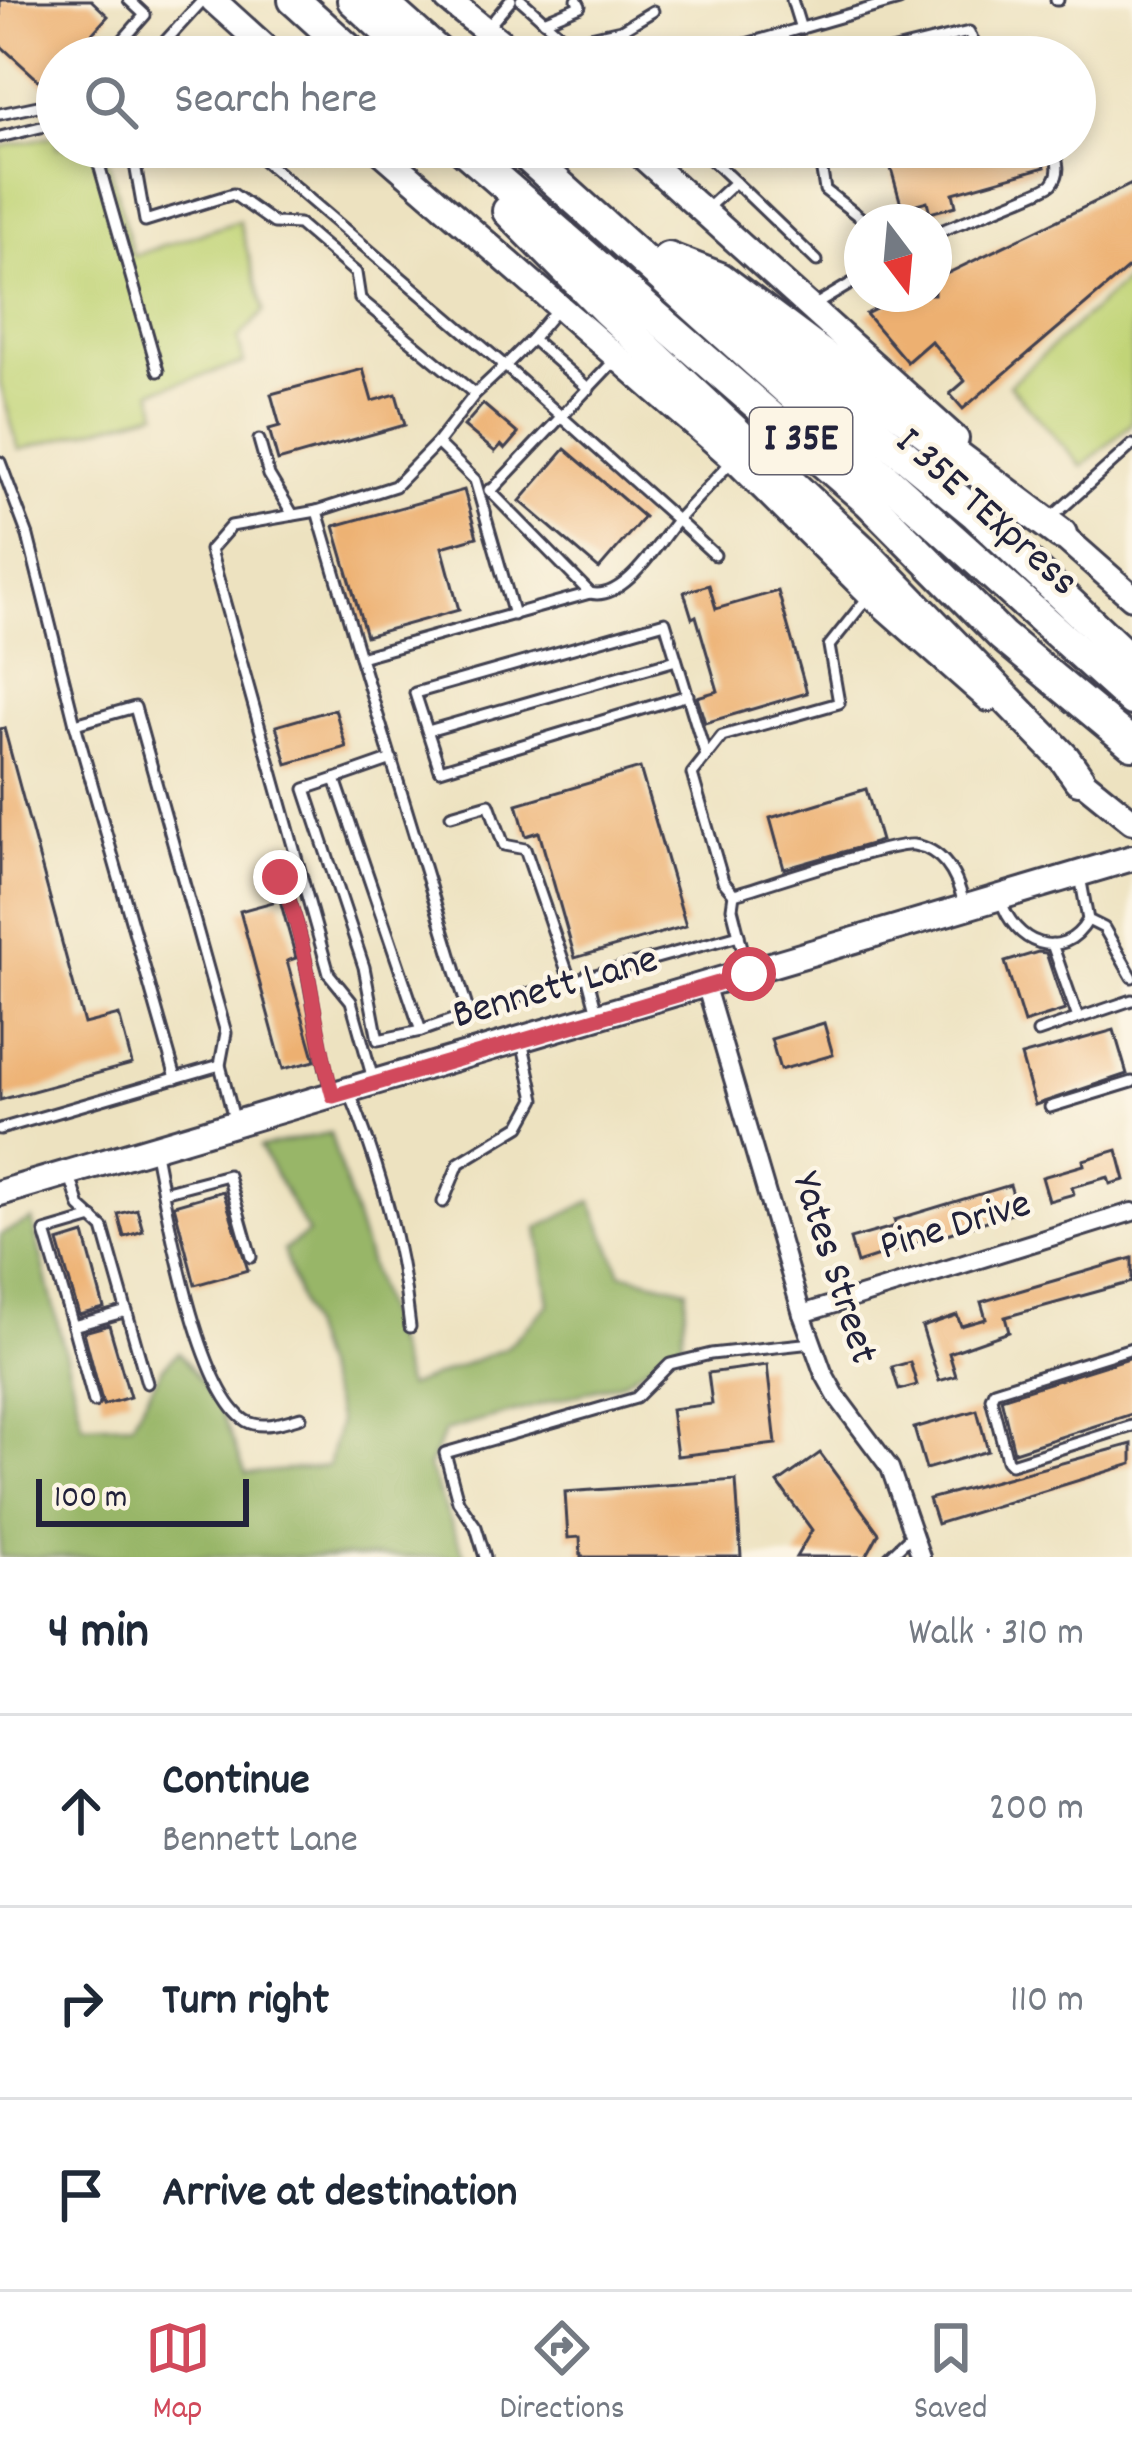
<!DOCTYPE html>
<meta charset="utf-8">
<style>
:root{--surface:#fff;--page:#f2f2f3;--text:#1f2937;--muted:#747a83;--line:#e0e1e3;--accent:#d1495b}
body{margin:0;font-family:Dekko,sans-serif;background:var(--page);color:var(--text)}
.compass{position:absolute;left:844px;top:204px;width:108px;height:108px;border-radius:50%;background:var(--surface);box-shadow:0 6px 18px #0003;rotate:164deg}
.scale{position:absolute;left:36px;bottom:30px;width:213px;box-sizing:border-box;padding-left:12px;border:6px solid #22223b;border-top:0;font-size:33px;line-height:42px;white-space:nowrap;color:#22223b;-webkit-text-stroke:9px #fcf5e5;paint-order:stroke}
.stop{position:absolute;width:36px;height:36px;margin:-27px;border:9px solid #d1495b;border-radius:50%;background:#fff}
.stop.end{background:#d1495b;border-color:#fff;box-shadow:0 3px 12px #0008}
.list{margin:0;padding:0;list-style:none}
h2{display:flex;justify-content:space-between;align-items:center;height:156px;margin:0;padding:0 48px;font-size:51px}
h2 small{font-size:39px;font-weight:400;color:var(--muted)}
.list li{display:grid;grid-template-columns:78px 1fr auto;gap:36px;align-items:center;box-sizing:border-box;height:192px;padding:0 48px;border-top:3px solid var(--line)}
.list b{display:block;font-size:45px;white-space:nowrap}
.list p{margin:0;font-size:39px;white-space:nowrap;color:var(--muted)}
.list em{font-size:39px;font-style:normal;color:var(--muted)}
.icon{flex:none;width:66px;height:66px;fill:none;stroke:currentColor;stroke-width:2;stroke-linecap:round;stroke-linejoin:round}
.map{position:relative;flex:none;width:1132px;height:1557px;overflow:hidden}
.search{position:absolute;background:var(--surface);box-shadow:0 6px 18px #0003;left:36px;right:36px;top:36px;height:132px;display:flex;align-items:center;gap:30px;box-sizing:border-box;padding:0 42px;border-radius:66px;color:var(--muted);font-size:45px}
.sheet{height:732px;background:var(--surface)}
nav{display:flex;justify-content:space-around;align-items:center;box-sizing:border-box;height:168px;border-top:3px solid var(--line);background:var(--surface);font-size:33px;color:var(--muted)}
nav a{display:grid;justify-items:center;gap:6px}
nav .on{color:var(--accent)}
.map>svg:first-child{display:block}
.green{fill:#c1d477;stroke:#727b59;stroke-width:3}
.forest{fill:#98b668;stroke:#5d6c52;stroke-width:3}
.building{fill:#edb071}
.lines{fill:none;stroke-linecap:round;stroke-linejoin:round}
.lane-casing{stroke:#403f4f;stroke-width:15}
.street-casing{stroke:#403f4f;stroke-width:22}
.secondary-casing{stroke:#403f4f;stroke-width:30}
.highway-casing{stroke:#403f4f;stroke-width:36}
.lane{stroke:#fff;stroke-width:9}
.street{stroke:#fff;stroke-width:16}
.secondary{stroke:#fff;stroke-width:24}
.highway{stroke:#fff;stroke-width:30}
.route{stroke:#d1495b;stroke-width:15}
.labels{text-anchor:middle;dominant-baseline:central;stroke-width:9;stroke-linejoin:round;paint-order:stroke}
.shield{fill:#fcf5e5;stroke:#63616e;stroke-width:3}
.shield-label{font-size:39px;font-weight:bold;fill:#22223b}
.street-label{font-size:42px;fill:#22223b;stroke:#fcf5e5}
</style>
<div class="map">
<svg width="1132" height="1557" viewBox="0 0 1132 1557">
<rect width="100%" height="100%" fill="#fcf5e5"/>
<filter id="ink" filterUnits="userSpaceOnUse"><feTurbulence type="fractalNoise" baseFrequency=".00833" numOctaves="2"/><feDisplacementMap in="SourceGraphic" scale="24" xChannelSelector="R" yChannelSelector="G"/><feConvolveMatrix kernelMatrix="1 2 1 2 8 2 1 2 1" color-interpolation-filters="sRGB"/></filter>
<filter id="wash" filterUnits="userSpaceOnUse"><feTurbulence type="fractalNoise" baseFrequency=".004" numOctaves="4" result="noise"/><feDisplacementMap in="SourceGraphic" scale="48" xChannelSelector="R" yChannelSelector="G"/><feGaussianBlur stdDeviation="2.7" result="paint"/><feColorMatrix in="noise" values="0 0 0 0 0 0 0 0 0 0 0 0 0 0 0 0 0 1.4 0 .05"/><feComposite in="paint" operator="in"/></filter>
<g filter="url(#wash)">
<rect width="100%" height="100%" fill="#ede2c0"/>
<!-- green -->
<g class="green">
<polygon points="57,135 57,147 105,147 133,256 239,221 264,311 238,339 244,363 152,391 158,412 19,450 0,384 0,147"/>
<polygon points="1132,275 1132,423 1082,467 1009,385"/>
</g>
<!-- forest -->
<polygon class="forest" points="330,1133 407,1387 506,1348 549,1304 538,1228 591,1201 621,1273 687,1289 682,1342 622,1382 445,1431 428,1467 465,1557 0,1557 0,1235 32,1220 83,1425 132,1423 163,1367 179,1352 218,1404 246,1474 328,1466 339,1421 283,1250 308,1233 260,1147"/>
<g id="blocks">
<!-- building -->
<g class="building">
<polygon points="0,0 91,0 108,16 71,57 57,57 57,72 45,86 0,45"/>
<polygon points="885,147 1039,147 1045,167 953,193 956,206 930,213 927,201 902,208"/>
<polygon points="1132,184 1132,265 963,409 950,394 965,381 931,341 907,362 866,314 906,294 934,294 934,280"/>
<polygon points="363,369 372,401 396,394 405,425 278,461 269,429 280,426 271,394"/>
<polygon points="483,404 518,434 505,449 501,445 495,452 464,426"/>
<polygon points="565,449 644,517 599,569 520,501"/>
<polygon points="464,490 477,537 442,547 459,610 366,636 334,526"/>
<polygon points="709,585 716,609 778,591 807,693 705,723 697,697 718,691 696,616 692,618 684,592"/>
<polygon points="335,709 346,747 287,764 276,726"/>
<polygon points="4,728 84,1024 119,1015 132,1064 0,1100 0,729"/>
<polygon points="640,768 686,926 575,958 539,832 526,836 517,804"/>
<polygon points="866,789 881,841 784,869 770,818"/>
<polygon points="280,900 296,958 287,961 315,1061 283,1069 240,911"/>
<polygon points="1038,952 1046,953 1065,1010 1024,1023 1005,962"/>
<polygon points="824,1023 833,1055 780,1070 771,1039"/>
<polygon points="1114,1030 1127,1074 1035,1105 1021,1056"/>
<polygon points="1117,1150 1125,1180 1110,1184 1108,1177 1072,1187 1074,1194 1049,1201 1042,1177 1084,1165 1083,1160"/>
<polygon points="1010,1185 1018,1211 857,1263 850,1239 896,1226 894,1220"/>
<polygon points="223,1191 248,1270 195,1285 174,1205"/>
<polygon points="137,1209 143,1231 124,1237 118,1214"/>
<polygon points="84,1234 104,1308 79,1315 58,1242"/>
<polygon points="1132,1258 1132,1282 1005,1317 1009,1332 949,1353 956,1376 939,1381 922,1327 957,1315 961,1326 986,1319 981,1302"/>
<polygon points="109,1325 130,1397 103,1405 84,1332"/>
<polygon points="1132,1357 1132,1414 1014,1452 1001,1398"/>
<polygon points="910,1362 917,1385 899,1390 892,1367"/>
<polygon points="767,1365 776,1444 677,1456 671,1409 712,1404 708,1373"/>
<polygon points="977,1410 988,1451 926,1469 914,1428"/>
<polygon points="1132,1444 1132,1464 937,1524 929,1499"/>
<polygon points="820,1453 879,1533 866,1557 796,1557 812,1530 778,1483"/>
<polygon points="736,1480 741,1557 581,1557 580,1537 568,1538 565,1492"/>
</g>
</g>
</g>
<g filter="url(#ink)">
<use href="#blocks" fill-opacity="0" stroke="#403f4f" stroke-width="3"/>
<g class="lines">
<defs>
<g id="lane">
<polyline points="521,0 568,42 621,30 653,11"/>
<polyline points="792,0 801,29"/>
<polyline points="1056,0 1058,0"/>
<polyline points="544,21 580,6 577,0"/>
<polyline points="487,28 511,0"/>
<polyline points="782,34 791,57"/>
<polyline points="108,57 145,15 129,0"/>
<polyline points="151,57 203,0"/>
<polyline points="701,57 899,0"/>
<polyline points="866,57 969,32 980,57"/>
<polyline points="0,114 57,102"/>
<polyline points="0,137 57,123"/>
<polyline points="94,147 158,371"/>
<polyline points="132,147 145,221 233,194 274,223 299,224 356,273 360,299 475,394"/>
<polyline points="248,147 505,366 532,339"/>
<polyline points="698,147 735,182 706,209"/>
<polyline points="818,147 825,190 866,222"/>
<polyline points="735,182 817,261"/>
<path d="M934,234C951,226 1047,190 1052,184C1062,172 1057,161 1053,147"/>
<polyline points="815,305 862,277"/>
<polyline points="557,309 532,339 589,389"/>
<polyline points="259,440 269,475 293,515"/>
<polyline points="0,462 28,536 75,724 176,1078"/>
<polyline points="489,490 590,593"/>
<polyline points="491,491 615,360"/>
<polyline points="317,511 231,526 210,550 329,974 351,1001 373,1079"/>
<polyline points="1051,518 1132,445"/>
<polyline points="715,555 677,520 732,461"/>
<polyline points="360,657 317,511 395,486 437,443 475,480 514,615"/>
<path d="M688,695L440,770L415,693L665,622C679,667 692,711 706,756"/>
<polyline points="75,724 135,707 226,1033 220,1065 234,1119"/>
<polyline points="428,731 676,660"/>
<path d="M392,759L335,779L421,1031L469,1014L360,657L590,593C624,602 658,543 677,520L505,366L475,394L437,443"/>
<polyline points="335,779 305,789 364,967 378,1040 421,1031"/>
<polyline points="451,815 489,804 504,845 525,849 570,980"/>
<polyline points="1080,876 1088,920 1104,928 1132,977"/>
<path d="M280,877C311,946 311,1021 332,1093"/>
<polyline points="734,894 723,881 692,774 722,736 839,703 829,646 869,596"/>
<path d="M1001,900C1013,942 1062,965 1088,920"/>
<polyline points="1052,944 1078,1018"/>
<path d="M748,971L732,908L734,894C766,885 891,842 914,845C945,850 958,878 964,905"/>
<polyline points="587,975 597,1013"/>
<polyline points="516,997 739,935"/>
<polyline points="1038,1032 1132,1000"/>
<path d="M349,1091C380,1166 402,1247 410,1327"/>
<polyline points="1050,1107 1132,1082"/>
<polyline points="0,1129 220,1065"/>
<path d="M154,1148C166,1206 197,1390 246,1421C262,1430 284,1422 301,1417"/>
<polyline points="69,1173 80,1207 103,1228 147,1383"/>
<polyline points="163,1192 228,1175 251,1257"/>
<polyline points="443,1202 459,1163 520,1126 535,1099 522,1041"/>
<polyline points="93,1218 45,1232 73,1326 127,1311"/>
<polyline points="73,1326 94,1402"/>
<polyline points="1132,1348 994,1391 991,1398 1007,1460 1011,1464 1132,1426"/>
<polyline points="485,1557 476,1527 458,1501 445,1453 636,1398 670,1364 711,1354 812,1343"/>
<polyline points="889,1557 914,1533"/>
</g>
<g id="street">
<polyline points="706,987 802,1314 823,1372 837,1397 890,1468 921,1557"/>
<polyline points="802,1314 1132,1212"/>
</g>
<g id="secondary">
<polyline points="213,0 276,57"/>
<polyline points="448,0 519,57"/>
<polyline points="376,147 734,459 870,594 989,699"/>
<polyline points="632,147 956,439"/>
<polyline points="1048,523 1132,597"/>
<polyline points="1069,770 1132,821"/>
<polyline points="0,1193 1132,858"/>
</g>
<g id="highway">
<polyline points="294,0 357,57"/>
<polyline points="353,0 389,33"/>
<polyline points="379,0 443,57"/>
<polyline points="461,147 869,502 1002,636 1132,744"/>
<polyline points="517,147 1132,700"/>
<polyline points="508,211 605,309 863,551 1065,759 1079,779"/>
<polyline points="668,258 720,278 1061,534"/>
<polyline points="697,284 976,514 1132,662"/>
</g>
</defs>
<!-- lane casing -->
<use href="#lane" class="lane-casing"/>
<!-- street casing -->
<use href="#street" class="street-casing"/>
<!-- secondary casing -->
<use href="#secondary" class="secondary-casing"/>
<!-- highway casing -->
<use href="#highway" class="highway-casing"/>
<!-- lane -->
<use href="#lane" class="lane"/>
<!-- street -->
<use href="#street" class="street"/>
<!-- secondary -->
<use href="#secondary" class="secondary"/>
<!-- highway -->
<use href="#highway" class="highway"/>
</g>
</g>
<g class="lines" filter="url(#ink)">
<!-- route -->
<path class="route" d="M280,877C311,947 312,1024 333,1096L749,974"/>
</g>
<g class="labels">
<!-- shield labels -->
<rect class="shield" x="750" y="408" width="102" height="66" rx="9"/>
<g class="shield-label">
<text x="801" y="441">I 35E</text>
</g>
<!-- street labels -->
<g class="street-label">
<text transform="translate(985 514) rotate(42)">I 35E TEXpress</text>
<text transform="translate(556 990) rotate(-16)">Bennett Lane</text>
<text transform="translate(956 1228) rotate(-17)">Pine Drive</text>
<text transform="translate(832 1269) rotate(72)">Yates Street</text>
</g>
</g>
</svg>
<svg class="compass" viewBox="-18 -18 36 36"><path d="M0-13l5 13h-10z" fill="#e53935"/><path d="M0 13l5-13h-10z" fill="#747a83"/></svg>
<div class="scale">100 m</div>
<div class="stop" style="left:749px;top:974px"></div>
<div class="stop end" style="left:280px;top:877px"></div>
<div class="search"><svg class="icon" aria-label="search" viewBox="0 0 24 24"><circle cx="10" cy="10" r="6"/><path d="M15 15l6 6"/></svg>Search here</div>
</div>
<section class="sheet">
<h2>4 min<small>Walk · 310 m</small></h2>
<ul class="list">
<li><svg class="icon" aria-label="ahead" viewBox="0 0 24 24"><path d="M12 20V5M6 11l6-6 6 6"/></svg><div><b>Continue</b><p>Bennett Lane</p></div><em>200 m</em></li>
<li><svg class="icon" aria-label="right" viewBox="0 0 24 24"><path d="M7 20v-9h11M14 6l5 5-5 5"/></svg><div><b>Turn right</b></div><em>110 m</em></li>
<li><svg class="icon" aria-label="arrive" viewBox="0 0 24 24"><path d="M6 21V4h12l-3 4 3 4H6"/></svg><div><b>Arrive at destination</b></div></li>
</ul>
</section>
<nav>
<a class="on"><svg class="icon" aria-label="map" viewBox="0 0 24 24"><path d="M3 6l6-2 6 2 6-2v14l-6 2-6-2-6 2zM9 4v14M15 6v14"/></svg>Map</a>
<a><svg class="icon" aria-label="directions" viewBox="0 0 24 24"><path d="M12 3l9 9-9 9-9-9zM9 14v-3h6M13 9l2 2-2 2"/></svg>Directions</a>
<a><svg class="icon" aria-label="saved" viewBox="0 0 24 24"><path d="M7 4h10v16l-5-4-5 4z"/></svg>Saved</a>
</nav>
